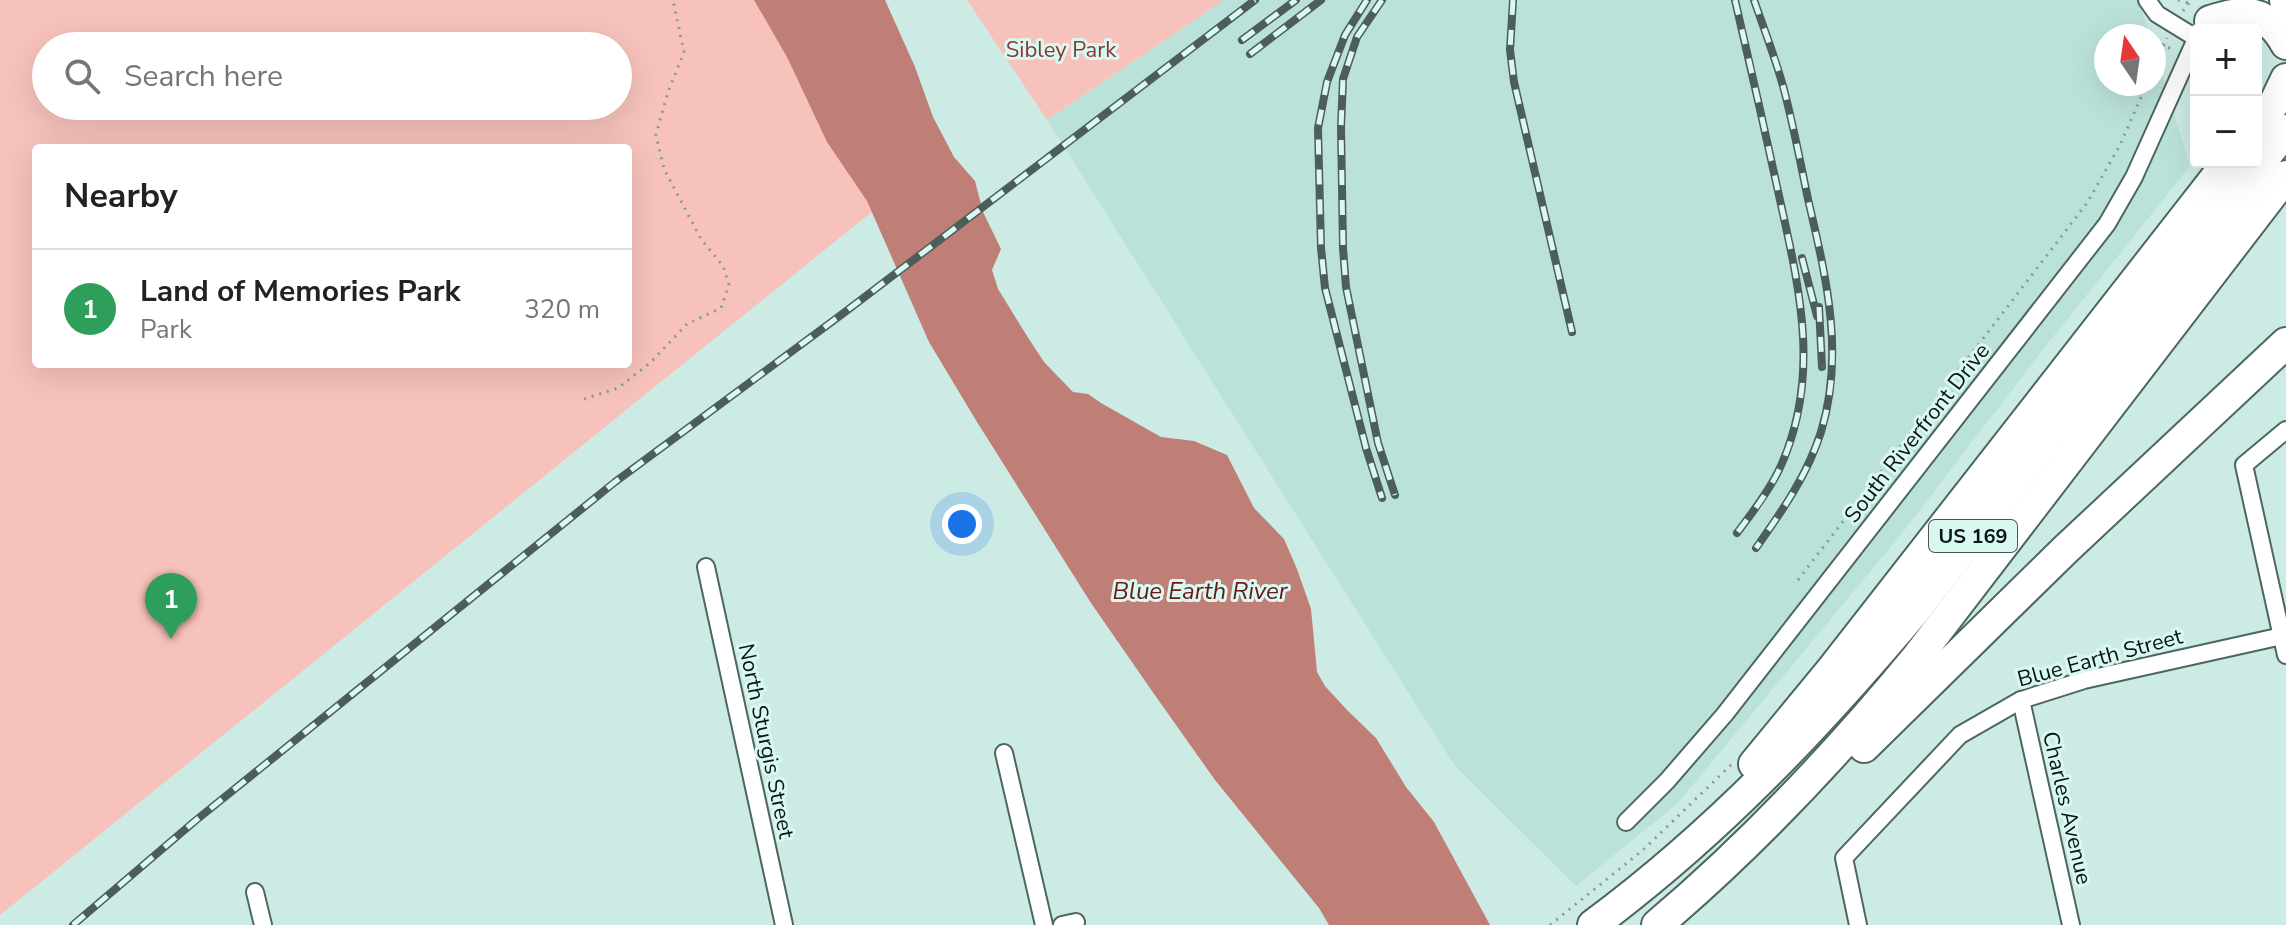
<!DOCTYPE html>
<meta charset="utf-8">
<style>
:root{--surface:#fff;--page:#f2f2f2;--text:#222;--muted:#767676;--line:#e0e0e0;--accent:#0b8043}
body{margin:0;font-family:"Nunito Sans",sans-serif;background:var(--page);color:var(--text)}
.controls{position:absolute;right:24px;top:24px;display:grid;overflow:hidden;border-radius:8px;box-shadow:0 8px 32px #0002}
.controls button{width:72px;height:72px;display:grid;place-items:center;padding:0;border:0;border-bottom:2px solid var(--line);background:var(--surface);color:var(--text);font:40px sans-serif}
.compass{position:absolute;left:2094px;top:24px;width:72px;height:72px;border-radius:50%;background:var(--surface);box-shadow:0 8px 32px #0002;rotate:347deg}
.you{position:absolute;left:962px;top:524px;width:28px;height:28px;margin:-20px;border:6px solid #fff;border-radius:50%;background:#1a73e8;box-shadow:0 0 0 12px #1a73e833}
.badge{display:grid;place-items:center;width:52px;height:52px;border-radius:50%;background:var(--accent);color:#fff;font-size:26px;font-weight:700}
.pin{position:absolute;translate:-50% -66px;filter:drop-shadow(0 2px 4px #0008)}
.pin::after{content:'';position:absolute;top:42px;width:28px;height:24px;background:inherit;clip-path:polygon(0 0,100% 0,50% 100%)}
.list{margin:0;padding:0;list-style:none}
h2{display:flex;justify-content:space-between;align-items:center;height:104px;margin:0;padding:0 32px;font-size:34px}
h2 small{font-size:26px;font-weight:400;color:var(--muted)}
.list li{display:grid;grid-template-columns:52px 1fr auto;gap:24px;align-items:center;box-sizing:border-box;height:120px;padding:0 32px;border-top:2px solid var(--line)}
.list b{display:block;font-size:30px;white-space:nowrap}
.list p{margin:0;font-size:26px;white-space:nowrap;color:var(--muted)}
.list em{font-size:26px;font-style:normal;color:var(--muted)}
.icon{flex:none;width:44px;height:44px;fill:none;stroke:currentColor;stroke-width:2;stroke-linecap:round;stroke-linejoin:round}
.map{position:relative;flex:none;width:2286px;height:925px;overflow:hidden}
.search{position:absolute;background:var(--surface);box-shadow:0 8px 32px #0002;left:32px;top:32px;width:600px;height:88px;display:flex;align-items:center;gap:20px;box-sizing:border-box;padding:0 28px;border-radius:44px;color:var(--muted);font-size:30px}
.panel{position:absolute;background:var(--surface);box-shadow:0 8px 32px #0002;left:32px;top:144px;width:600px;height:224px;border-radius:8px}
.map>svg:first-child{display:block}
.built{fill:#bbe2da}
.green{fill:#f7c2bb;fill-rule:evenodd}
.water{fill:#bf7e76}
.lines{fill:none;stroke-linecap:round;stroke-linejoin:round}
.street-casing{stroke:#4c6661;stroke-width:20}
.highway-casing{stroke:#4c6661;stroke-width:34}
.path{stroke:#859c98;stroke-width:3;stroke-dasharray:2 6;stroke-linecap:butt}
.street{stroke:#fff;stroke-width:16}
.highway{stroke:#fff;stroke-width:30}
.rail-casing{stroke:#4c5d5a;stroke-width:8}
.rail{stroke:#daf8f2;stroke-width:5;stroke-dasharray:15;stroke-linecap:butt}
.labels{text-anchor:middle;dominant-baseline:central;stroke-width:6;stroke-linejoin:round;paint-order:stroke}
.shield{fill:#daf8f2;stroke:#485855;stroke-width:2}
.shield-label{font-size:20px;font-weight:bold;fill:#0a1412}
.park-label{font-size:22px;fill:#893731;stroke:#daf8f2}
.street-label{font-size:22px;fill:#0a1412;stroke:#daf8f2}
.water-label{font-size:24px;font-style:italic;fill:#681916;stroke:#daf8f2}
</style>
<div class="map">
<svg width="2286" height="925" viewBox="0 0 2286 925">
<rect width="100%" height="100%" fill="#cdebe5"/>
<!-- built -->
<polygon class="built" points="1224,0 2139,0 2150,36 2106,36 2106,84 2154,84 2154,49 2190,166 2045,347 1903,532 1677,804 1576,886 1454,765 1047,120"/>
<!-- green -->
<g class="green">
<path d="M0,0H786L884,202L0,915ZM46,46H618V106H46ZM36,148H628V364H36Z"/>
<polygon points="967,0 1224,0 1047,120"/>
</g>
<!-- water -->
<polygon class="water" points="754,0 885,0 915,67 933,117 954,157 975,181 983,212 1001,249 992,270 998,289 1027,336 1044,362 1073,392 1088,394 1101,403 1161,437 1194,441 1227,455 1254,508 1284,539 1297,569 1311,609 1317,672 1325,686 1347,710 1376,738 1406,787 1434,822 1490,925 1329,925 1319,908 1215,780 1152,691 1091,603 977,422 929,342 867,201 827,142 787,57"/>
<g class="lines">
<defs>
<g id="street">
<polyline points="2147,0 2157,14 2196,38"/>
<polyline points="2286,430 2244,465 2286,655"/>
<polyline points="706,567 784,925"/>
<polyline points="2021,700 2071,925"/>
<polyline points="1004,753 1044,925"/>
<polyline points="1626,822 1667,781 1725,714 2107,224 2134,177 2196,39"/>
<polyline points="255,892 263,925"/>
<polyline points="1062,925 1076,922"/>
<polyline points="1858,925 1844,858 1960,735 2021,700 2084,680 2282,636"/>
</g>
<g id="highway">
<polyline points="2285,0 2286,4"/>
<path d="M2210,21C2245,10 2266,8 2286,44"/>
<polyline points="2256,126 2275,102 2286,79"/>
<polyline points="1864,747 2066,549 2286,343"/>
<polyline points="1754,764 1833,668 2228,162"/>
<path d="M1593,925C1717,833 1818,726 1917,608L2286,130"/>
<path d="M1657,925C1753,844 1838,753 1918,656L2286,176"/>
</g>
</defs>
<!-- street casing -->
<use href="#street" class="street-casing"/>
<!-- highway casing -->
<use href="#highway" class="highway-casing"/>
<!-- path -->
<g class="path">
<polyline points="2178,0 2188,3"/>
<polyline points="2183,11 2191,0"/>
<polyline points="2154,40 2175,51"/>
<polyline points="2154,68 2167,38"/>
<polyline points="584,399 618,388 650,363 687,324 721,308 729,285 723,266 701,239 664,169 656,135 668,92 684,52 673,0"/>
<polyline points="1798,580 2087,203 2119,147 2147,84"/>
<polyline points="1550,925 1643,850 1733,763"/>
</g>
<!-- street -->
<use href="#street" class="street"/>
<!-- highway -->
<use href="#highway" class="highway"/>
<defs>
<g id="rail">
<polyline points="1367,0 1345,35 1327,82 1318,128 1321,248 1325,288 1366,448 1382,498"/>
<polyline points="1382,0 1357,37 1343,79 1341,127 1343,248 1346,287 1378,443 1395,495"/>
<polyline points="1513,0 1510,50 1514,82 1572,332"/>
<path d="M1735,0C1750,64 1764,127 1778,191C1799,287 1823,378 1778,472C1767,494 1752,513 1737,533"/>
<path d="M1754,0C1764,29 1775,57 1783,86C1793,123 1800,161 1808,199C1826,277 1845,353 1821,432C1807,476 1782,511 1756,548"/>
<polyline points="1242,40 1296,0"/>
<polyline points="1250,54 1321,0"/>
<polyline points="1802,258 1817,316"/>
<polyline points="1819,307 1822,367"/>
<polyline points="73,925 195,821 615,482 841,315 1255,0"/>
</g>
</defs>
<!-- rail casing -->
<use href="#rail" class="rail-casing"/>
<!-- rail -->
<use href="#rail" class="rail"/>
</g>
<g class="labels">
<!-- shield labels -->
<rect class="shield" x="1929" y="520" width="88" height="32" rx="6"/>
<g class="shield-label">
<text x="1973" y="536">US 169</text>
</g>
<!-- park labels -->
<g class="park-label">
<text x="1061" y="50">Sibley Park</text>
</g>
<!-- street labels -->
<g class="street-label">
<text transform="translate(1917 433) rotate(-52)">South Riverfront Drive</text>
<text transform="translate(2100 658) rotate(-15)">Blue Earth Street</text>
<text transform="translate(766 741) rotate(78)">North Sturgis Street</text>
<text transform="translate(2067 808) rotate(77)">Charles Avenue</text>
</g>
<!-- water labels -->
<g class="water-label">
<text x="1200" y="591">Blue Earth River</text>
</g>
</g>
</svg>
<div class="controls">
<button>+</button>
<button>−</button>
</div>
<svg class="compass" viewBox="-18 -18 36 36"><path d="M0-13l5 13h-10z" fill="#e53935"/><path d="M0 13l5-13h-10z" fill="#767676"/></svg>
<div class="you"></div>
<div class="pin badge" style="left:171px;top:639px;background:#2e9e5b">1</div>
<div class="search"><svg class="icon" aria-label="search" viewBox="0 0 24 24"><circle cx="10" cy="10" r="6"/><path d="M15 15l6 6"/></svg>Search here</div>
<section class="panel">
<h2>Nearby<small></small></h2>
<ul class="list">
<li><span class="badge" style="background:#2e9e5b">1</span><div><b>Land of Memories Park</b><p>Park</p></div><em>320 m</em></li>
</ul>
</section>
</div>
